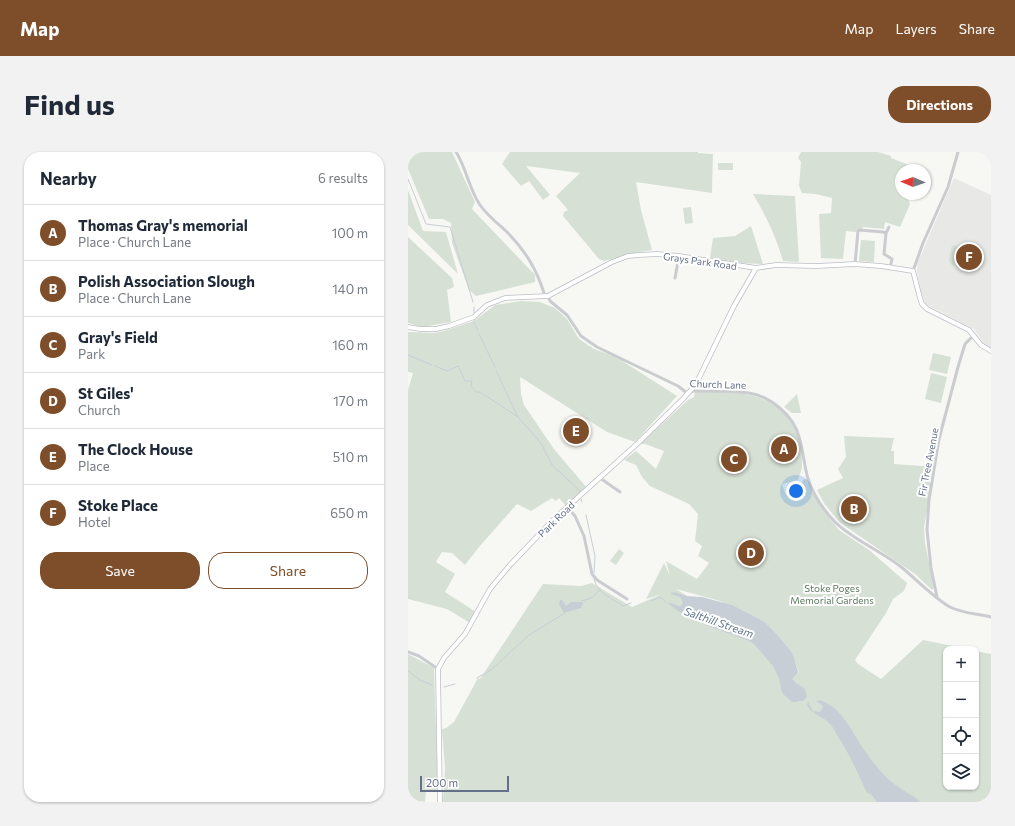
<!DOCTYPE html>
<meta charset="utf-8">
<style>
:root{--surface:#fff;--page:#f2f2f3;--text:#1f2937;--muted:#747a83;--line:#e0e1e3;--accent:#7e4e2a}
body{margin:0;font-family:Commissioner,sans-serif;background:var(--page);color:var(--text)}
.controls{position:absolute;right:12px;bottom:12px;display:grid;overflow:hidden;border-radius:8px;box-shadow:0 1px 3px #0004}
.controls button{width:36px;height:36px;display:grid;place-items:center;padding:0;border:0;border-bottom:1px solid var(--line);background:var(--surface);color:var(--text);font:20px sans-serif}
.compass{position:absolute;left:487px;top:12px;width:36px;height:36px;border-radius:50%;background:var(--surface);box-shadow:0 1px 3px #0004;rotate:272deg}
.scale{position:absolute;left:12px;bottom:10px;width:89px;box-sizing:border-box;padding-left:4px;border:2px solid #647088;border-top:0;font-size:11px;line-height:14px;white-space:nowrap;color:#647088;-webkit-text-stroke:3px #fff;paint-order:stroke}
.you{position:absolute;left:388px;top:339px;width:14px;height:14px;margin:-10px;border:3px solid #fff;border-radius:50%;background:#1a73e8;box-shadow:0 0 0 6px #1a73e833}
.badge{display:grid;place-items:center;width:26px;height:26px;border-radius:50%;background:var(--accent);color:#fff;font-size:13px;font-weight:700}
.pin{position:absolute;translate:-50% -50%;border:2px solid #fff;box-shadow:0 1px 4px #0006}
.list{margin:0;padding:0;list-style:none}
h2{display:flex;justify-content:space-between;align-items:center;height:52px;margin:0;padding:0 16px;font-size:17px}
h2 small{font-size:13px;font-weight:400;color:var(--muted)}
.list li{display:grid;grid-template-columns:26px 1fr auto;gap:12px;align-items:center;box-sizing:border-box;height:56px;padding:0 16px;border-top:1px solid var(--line)}
.list b{display:block;font-size:15px;white-space:nowrap}
.list p{margin:0;font-size:13px;white-space:nowrap;color:var(--muted)}
.list em{font-size:13px;font-style:normal;color:var(--muted)}
.actions{display:flex;gap:8px;padding:12px 16px}
.actions a{flex:1;padding:9px 0;border:1px solid var(--accent);border-radius:16px;text-align:center;font-size:14px;color:var(--accent)}
.actions .main{background:var(--accent);color:#fff}
.icon{flex:none;width:22px;height:22px;fill:none;stroke:currentColor;stroke-width:2;stroke-linecap:round;stroke-linejoin:round}
.map{position:relative;flex:none;width:583px;height:650px;overflow:hidden;border-radius:16px}
header{display:flex;align-items:center;gap:24px;box-sizing:border-box;height:56px;padding:0 20px;background:var(--accent);color:#fff}
header strong{font-size:19px}
nav{display:flex;gap:22px;margin-inline-start:auto;font-size:14px}
.intro{display:flex;align-items:center;justify-content:space-between;box-sizing:border-box;height:96px;padding:0 24px}
h1{margin:0;font-size:28px}
.button{padding:10px 18px;border-radius:16px;background:var(--accent);color:#fff;font-size:14px;font-weight:700}
main{display:flex;gap:24px;padding:0 24px}
aside{flex:1;background:var(--surface);border-radius:16px;box-shadow:0 1px 3px #0004}
.map>svg:first-child{display:block}
.built{fill:#e8e8e7}
.green{fill:#d7e0d5;fill-rule:evenodd}
.water{fill:#c7ced5}
.lines{fill:none;stroke-linecap:round;stroke-linejoin:round}
.stream{stroke:#c7ced5;stroke-width:1}
.secondary-casing{stroke:#bbbec5;stroke-width:5.5}
.minor{stroke:#caccd0;stroke-width:3}
.secondary{stroke:#fff;stroke-width:4}
.labels{text-anchor:middle;dominant-baseline:central;stroke-width:4;stroke-linejoin:round;paint-order:stroke}
.street-label{font-size:10px;fill:#647088;stroke:#fff}
.park-label{font-size:10px;fill:#5f7960;stroke:#fff}
.water-label{font-size:11px;font-style:italic;fill:#64788b;stroke:#fff}
</style>
<header>
<strong>Map</strong>
<nav><a>Map</a><a>Layers</a><a>Share</a></nav>
</header>
<div class="intro"><h1>Find us</h1><a class="button">Directions</a></div>
<main>
<aside>
<h2>Nearby<small>6 results</small></h2>
<ul class="list">
<li><span class="badge">A</span><div><b>Thomas Gray's memorial</b><p>Place · Church Lane</p></div><em>100 m</em></li>
<li><span class="badge">B</span><div><b>Polish Association Slough</b><p>Place · Church Lane</p></div><em>140 m</em></li>
<li><span class="badge">C</span><div><b>Gray's Field</b><p>Park</p></div><em>160 m</em></li>
<li><span class="badge">D</span><div><b>St Giles'</b><p>Church</p></div><em>170 m</em></li>
<li><span class="badge">E</span><div><b>The Clock House</b><p>Place</p></div><em>510 m</em></li>
<li><span class="badge">F</span><div><b>Stoke Place</b><p>Hotel</p></div><em>650 m</em></li>
</ul>
<div class="actions"><a class="main">Save</a><a>Share</a></div>
</aside>
<div class="map">
<svg width="583" height="650" viewBox="0 0 583 650">
<rect width="100%" height="100%" fill="#f7f8f4"/>
<!-- built -->
<polygon class="built" points="546,26 583,43 583,196 576,192 566,177 517,152 511,133 509,119 510,110"/>
<!-- green -->
<g class="green">
<polygon points="0,0 44,0 67,50 64,57 127,123 127,130 68,144 61,138 44,91 43,71 35,67 21,67 0,17"/>
<polygon points="102,0 290,0 290,1 305,2 304,41 228,30 233,58 244,98 231,100 196,109 191,107 155,64 156,60 160,58 148,44 172,21 118,14 142,43 135,48 121,29 113,34 94,12"/>
<polygon points="393,0 470,0 483,4 483,6 501,13 499,18 493,18 493,31 490,39 493,42 499,44 502,52 492,75 477,70 476,77 455,75 454,77 449,78 448,80 438,79 435,107 413,106 411,62 423,61 424,46 408,42 394,41 391,34 393,10 390,6"/>
<rect x="310" y="11" width="15" height="7"/>
<polygon points="0,38 15,79 38,80 50,122 0,73"/>
<path d="M345,42L387,44L391,110L375,109C367,82 359,66 345,42Z"/>
<polygon points="283,55 285,71 277,72 275,56"/>
<polygon points="343,74 355,112 327,111 302,106 305,86 327,84"/>
<polygon points="0,85 44,126 46,135 39,138 43,170 14,175 0,171"/>
<polygon points="453,88 467,89 466,110 451,109"/>
<path d="M547,93L550,95L553,103L551,110L545,114L541,110C541,105 542,99 544,94Z"/>
<polygon points="113,149 132,150 147,156 159,167 171,187 186,197 208,205 269,244 227,290 199,280 112,225 113,242 116,253 146,297 179,336 158,354 151,346 148,349 144,346 123,359 109,352 71,395 57,413 44,401 34,400 28,410 47,422 37,440 68,460 62,471 39,457 0,447 0,238 5,221 0,220 0,180 26,181 36,179 66,169 87,153"/>
<polygon points="525,201 543,205 539,222 521,218"/>
<polygon points="523,221 539,225 533,251 517,247"/>
<path d="M287,240C304,240 326,239 342,243C377,251 395,279 394,314C394,318 391,324 390,328L374,332L378,343L393,333L395,328L398,327L404,340L422,367L431,378L461,398L499,431L496,439L485,447L478,461L447,508L450,512L473,527L515,488L560,497H538V635H568V499L583,502V650H35L37,617L34,577L38,576L46,570L70,526L72,527L135,432L173,434L184,431L224,455L252,443L238,447L256,411L262,424L258,409L289,427L301,411L290,404L294,394L287,389L290,362L281,352L242,334L234,325L228,313L216,308L228,299L248,317L256,299L237,292H232L280,248L286,245ZM268,437L312,449L357,470L367,480L383,499L391,521L345,485Z"/>
<polygon points="389,242 393,261 384,261 376,255"/>
<polygon points="436,284 486,286 483,299 486,299 486,312 515,314 523,308 521,323 523,338 516,375 517,391 526,436 524,438 507,422 431,370 416,351 409,338 435,326 430,317 438,305"/>
<polygon points="211,397 216,401 208,413 202,409"/>
<polygon points="0,502 26,516 30,640 18,639 17,650 0,648"/>
</g>
<!-- water -->
<g class="water">
<path d="M266,440L279,444L294,445L324,453L357,470L367,480L383,499L386,506L390,520L384,527L388,531L397,537L399,545L395,549H391L389,550H384L374,541L371,526L365,514L346,492L341,489C317,479 276,468 259,450L271,454H273L275,450L272,445L263,442V441Z"/>
<polygon points="152,448 154,448 158,454 163,450 174,450 175,451 173,456 156,461 151,452"/>
<path d="M411,548C434,554 444,581 457,599C463,608 470,617 478,625C489,636 502,641 513,650H469L463,642L459,641C450,621 441,601 429,583C427,579 425,575 422,572C415,564 404,563 399,553L400,550L405,559L412,560L415,555L413,552L409,550Z"/>
</g>
<g class="lines">
<!-- stream -->
<g class="stream">
<polyline points="0,27 18,72 42,75 65,150"/>
<polyline points="66,155 66,161"/>
<polyline points="66,167 66,171 70,179"/>
<polyline points="71,182 87,215"/>
<polyline points="0,203 24,213"/>
<polyline points="27,214 39,219 50,214 57,229 64,229 63,234 68,240 72,240 110,265"/>
<polyline points="88,219 110,265 133,291 144,313 171,338 172,341"/>
<polyline points="173,347 174,350"/>
<polyline points="178,363 187,404 186,421"/>
<path d="M186,427C188,440 205,447 215,454L223,451"/>
<polyline points="174,449 183,446 192,438"/>
<polyline points="243,449 252,445 258,450"/>
<polyline points="0,519 12,528 24,533"/>
<polyline points="69,526 83,518 121,483 157,461"/>
<polyline points="36,535 47,532"/>
</g>
<defs>
<g id="secondary">
<polyline points="0,175 12,177 28,177 41,174 66,165 79,153 97,146 140,144 204,110 220,104 231,103 249,102 271,104 348,116 368,113 409,114 447,112 473,114 505,119 512,146 514,152 519,157 561,178 573,193 583,199"/>
<polyline points="32,650 30,517 36,506 57,482 82,437 102,413 145,368 230,291 275,247 288,232 326,154 348,116"/>
</g>
</defs>
<!-- secondary casing -->
<use href="#secondary" class="secondary-casing"/>
<!-- minor -->
<g class="minor">
<path d="M48,0C58,15 61,37 72,53C79,63 89,71 98,79C118,99 129,118 137,144"/>
<polyline points="478,81 481,75"/>
<polyline points="447,112 450,79 452,78 475,80 478,81 476,102 484,107 482,116"/>
<polyline points="505,119 515,91 540,35 550,0"/>
<polyline points="267,126 271,104"/>
<path d="M140,144L142,149L159,163L173,184L189,195L270,234L279,241L286,239C305,239 323,238 341,241C362,244 386,264 391,285C397,304 396,325 407,343C412,352 420,363 427,370C444,387 473,399 492,414C507,426 526,446 542,455C553,461 570,462 583,465"/>
<polyline points="192,326 212,340"/>
<polyline points="159,355 167,364 176,384 184,422 189,428 219,447"/>
<polyline points="529,445 523,416 519,378 521,348 531,287 550,215 557,192 566,183"/>
<polyline points="0,500 11,504 30,517"/>
</g>
<!-- secondary -->
<use href="#secondary" class="secondary"/>
</g>
<g class="labels">
<!-- street labels -->
<g class="street-label">
<text transform="translate(292 109) rotate(8)">Grays Park Road</text>
<text transform="translate(310 232) rotate(2)">Church Lane</text>
<text transform="translate(520 310) rotate(-79)">Fir Tree Avenue</text>
<text transform="translate(148 367) rotate(-44)">Park Road</text>
</g>
<!-- park labels -->
<g class="park-label">
<text x="424" y="436">Stoke Poges<tspan x="424" dy="12">Memorial Gardens</tspan></text>
</g>
<!-- water labels -->
<g class="water-label">
<text transform="translate(311 470) rotate(19)">Salthill Stream</text>
</g>
</g>
</svg>
<div class="controls">
<button>+</button>
<button>−</button>
<button><svg class="icon" aria-label="locate" viewBox="0 0 24 24"><circle cx="12" cy="12" r="6"/><path d="M12 2v4M12 18v4M2 12h4M18 12h4"/></svg></button>
<button><svg class="icon" aria-label="layers" viewBox="0 0 24 24"><path d="M12 4l9 5-9 5-9-5zM3 14l9 5 9-5"/></svg></button>
</div>
<svg class="compass" viewBox="-18 -18 36 36"><path d="M0-13l5 13h-10z" fill="#e53935"/><path d="M0 13l5-13h-10z" fill="#747a83"/></svg>
<div class="scale">200 m</div>
<div class="you"></div>
<div class="pin badge" style="left:376px;top:297px">A</div>
<div class="pin badge" style="left:446px;top:357px">B</div>
<div class="pin badge" style="left:326px;top:307px">C</div>
<div class="pin badge" style="left:343px;top:401px">D</div>
<div class="pin badge" style="left:168px;top:279px">E</div>
<div class="pin badge" style="left:561px;top:105px">F</div>
</div>
</main>
